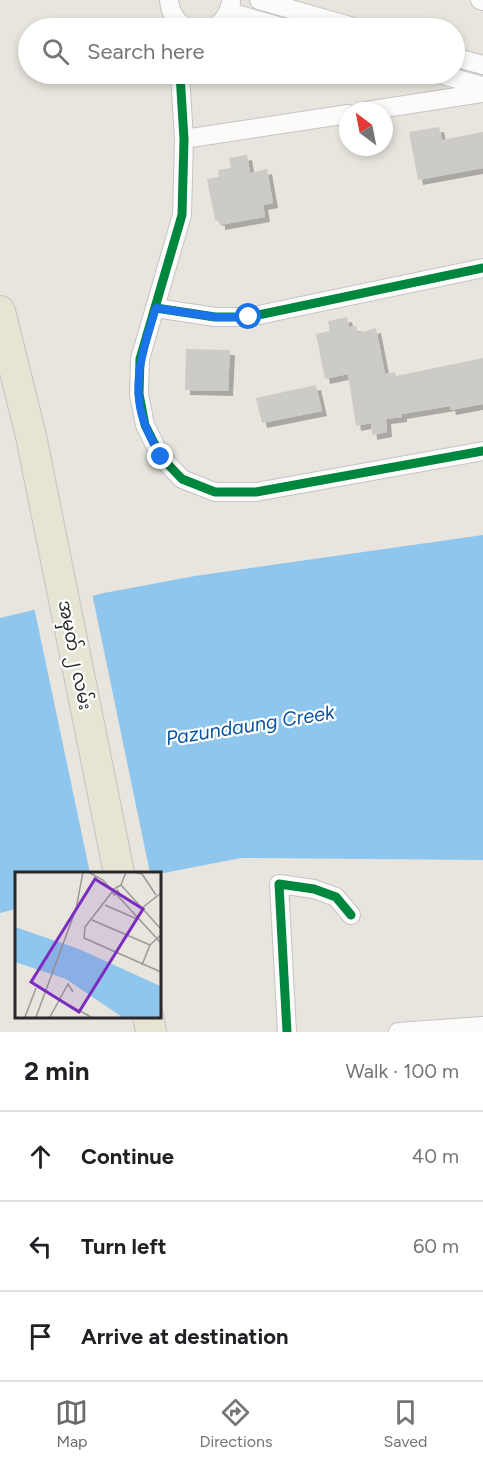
<!DOCTYPE html>
<meta charset="utf-8">
<style>
:root{--surface:#fff;--page:#f2f2f2;--text:#202124;--muted:#757577;--line:#e0e0e0;--accent:#6c6b68}
body{margin:0;font-family:Figtree,"Noto Sans Myanmar",sans-serif;background:var(--page);color:var(--text)}
.compass{position:absolute;left:339px;top:102px;width:54px;height:54px;border-radius:50%;background:var(--surface);box-shadow:0 3px 9px #0003;rotate:328deg}
.stop{position:absolute;width:18px;height:18px;margin:-14px;border:4px solid #1a73e8;border-radius:50%;background:#fff}
.stop.end{background:#1a73e8;border-color:#fff;box-shadow:0 2px 6px #0008}
.list{margin:0;padding:0;list-style:none}
h2{display:flex;justify-content:space-between;align-items:center;height:78px;margin:0;padding:0 24px;font-size:26px}
h2 small{font-size:20px;font-weight:400;color:var(--muted)}
.list li{display:grid;grid-template-columns:39px 1fr auto;gap:18px;align-items:center;box-sizing:border-box;height:90px;padding:0 24px;border-top:2px solid var(--line)}
.list b{display:block;font-size:22px;white-space:nowrap}
.list em{font-size:20px;font-style:normal;color:var(--muted)}
.icon{flex:none;width:33px;height:33px;fill:none;stroke:currentColor;stroke-width:2;stroke-linecap:round;stroke-linejoin:round}
.map{position:relative;flex:none;width:483px;height:1032px;overflow:hidden}
.search{position:absolute;background:var(--surface);box-shadow:0 3px 9px #0003;left:18px;right:18px;top:18px;height:66px;display:flex;align-items:center;gap:15px;box-sizing:border-box;padding:0 21px;border-radius:33px;color:var(--muted);font-size:22px}
.sheet{height:348px;background:var(--surface)}
nav{display:flex;justify-content:space-around;align-items:center;box-sizing:border-box;height:84px;border-top:2px solid var(--line);background:var(--surface);font-size:16px;color:var(--muted)}
nav a{display:grid;justify-items:center;gap:3px}
nav .on{color:var(--accent)}
.map>svg:first-child{display:block}
.water{fill:#8ec6ed}
.pier{fill:#e8e5de}
.building{fill:#cdcbc5;filter:url(#shadow)}
.lines{fill:none;stroke-linecap:round;stroke-linejoin:round}
.minor-casing{stroke:#c5c4c4;stroke-width:20}
.primary-casing{stroke:#c4c3c0;stroke-width:32}
.minor{stroke:#fcfbfa;stroke-width:18}
.primary{stroke:#e6e4d2;stroke-width:30}
.cycleway-casing{stroke:#fff;stroke-width:13}
.cycleway{stroke:#00873e;stroke-width:9}
.route{stroke:#1a73e8;stroke-width:8}
.labels{text-anchor:middle;dominant-baseline:central;stroke-width:4.5;stroke-linejoin:round;paint-order:stroke}
.street-label{font-size:18px;fill:#292929;stroke:#fff}
.water-label{font-size:20px;font-style:italic;fill:#08549f;stroke:#fff}
.inset-road{fill:none;stroke:#9c9a96;stroke-width:1.5}
.view{fill:#7b2cbf;fill-opacity:0.15;stroke:#7b2cbf;stroke-width:3}
.inset-edge{fill:none;stroke:#292929;stroke-width:3}
</style>
<div class="map">
<svg width="483" height="1032" viewBox="0 0 483 1032">
<defs>
<filter id="shadow"><feDropShadow dx="5" dy="5" stdDeviation="0" flood-color="#0004"/></filter>
</defs>
<rect width="100%" height="100%" fill="#e8e5de"/>
<!-- water -->
<polygon class="water" points="483,535 483,860 241,858 159,874 16,873 16,909 0,913 0,618 104,593 195,576"/>
<!-- pier -->
<polygon class="pier" points="92,593 150,873 90,873 34,607"/>
<!-- building -->
<g class="building">
<polygon points="439,127 442,140 483,132 483,168 418,180 409,132"/>
<polygon points="247,155 250,173 267,169 273,203 263,205 265,217 220,225 220,221 215,220 207,179 219,177 218,170 231,168 229,158"/>
<polygon points="347,317 349,327 356,326 358,333 376,328 385,374 395,372 396,376 483,358 483,404 451,410 450,406 402,414 402,417 386,419 387,432 372,435 371,423 356,426 348,374 325,379 316,334 330,331 328,321"/>
<polygon points="186,349 230,350 228,391 185,390"/>
<polygon points="316,385 322,411 262,423 256,398"/>
</g>
<g class="lines">
<defs>
<g id="minor">
<path d="M169,0C170,13 176,22 187,28"/>
<polyline points="259,0 357,28"/>
<polyline points="480,0 483,1"/>
<polyline points="229,12 285,28"/>
<path d="M213,28C224,22 228,14 231,2"/>
<polyline points="454,57 483,65"/>
<polyline points="180,74 184,139 182,215 140,359 139,394 145,425 161,457 182,479 215,492 256,492 483,451"/>
<polyline points="439,74 483,86"/>
<polyline points="366,111 483,93"/>
<polyline points="184,139 348,114"/>
<polyline points="156,308 215,317 249,317 483,268"/>
<polyline points="287,1032 279,884 314,889 336,897 351,915"/>
<polyline points="398,1032 483,1026"/>
</g>
<g id="primary">
<polyline points="0,311 31,436 119,873"/>
<polyline points="148,1016 151,1032"/>
</g>
</defs>
<!-- minor casing -->
<use href="#minor" class="minor-casing"/>
<!-- primary casing -->
<use href="#primary" class="primary-casing"/>
<!-- minor -->
<use href="#minor" class="minor"/>
<!-- primary -->
<use href="#primary" class="primary"/>
<defs>
<g id="cycleway">
<polyline points="180,74 184,139 182,215 140,359 139,394 145,425 161,457 182,479 215,492 256,492 483,451"/>
<polyline points="156,308 215,317 249,317 483,268"/>
<polyline points="287,1032 279,884 314,889 336,897 351,915"/>
</g>
</defs>
<!-- cycleway casing -->
<use href="#cycleway" class="cycleway-casing"/>
<!-- cycleway -->
<use href="#cycleway" class="cycleway"/>
</g>
<g class="lines">
<!-- route -->
<path class="route" d="M161,457C156,447 150,438 146,427C129,388 144,346 156,308L215,317H249"/>
</g>
<g class="labels">
<!-- street labels -->
<g class="street-label">
<text transform="translate(75 655) rotate(79)">အမှတ် ၂ လမ်း</text>
</g>
<!-- water labels -->
<g class="water-label">
<text transform="translate(250 725) rotate(-9)">Pazundaung Creek</text>
</g>
</g>
<!-- overview -->
<g transform="translate(15 872)">
<rect width="146" height="146" fill="#e8e5de"/>
<path d="M0,55L64,77L145,114V145H107L51,107L0,90Z" fill="#8ec6ed"/>
<path class="inset-road" d="M73,0L88,8L97,18M118,0L127,2L141,23M106,13L146,57M102,17L104,21L99,23L97,18L106,13L111,0M97,20L70,55L69,66L146,100M102,23L146,71M65,30L82,4M90,33L122,47M127,36L146,21M77,48L135,73M127,93L135,73L146,63M45,128L76,145M10,145L21,116M21,145L61,37L68,0M35,145L53,112L58,120"/>
<path class="view" d="M80,7L128,37L64,140L16,110Z"/>
<rect width="146" height="146" class="inset-edge"/>
</g>
</svg>
<svg class="compass" viewBox="-18 -18 36 36"><path d="M0-13l5 13h-10z" fill="#e53935"/><path d="M0 13l5-13h-10z" fill="#757577"/></svg>
<div class="stop" style="left:249px;top:317px"></div>
<div class="stop end" style="left:161px;top:457px"></div>
<div class="search"><svg class="icon" aria-label="search" viewBox="0 0 24 24"><circle cx="10" cy="10" r="6"/><path d="M15 15l6 6"/></svg>Search here</div>
</div>
<section class="sheet">
<h2>2 min<small>Walk · 100 m</small></h2>
<ul class="list">
<li><svg class="icon" aria-label="ahead" viewBox="0 0 24 24"><path d="M12 20V5M6 11l6-6 6 6"/></svg><div><b>Continue</b></div><em>40 m</em></li>
<li><svg class="icon" aria-label="left" viewBox="0 0 24 24"><path d="M17 20v-9H6M10 6l-5 5 5 5"/></svg><div><b>Turn left</b></div><em>60 m</em></li>
<li><svg class="icon" aria-label="arrive" viewBox="0 0 24 24"><path d="M6 21V4h12l-3 4 3 4H6"/></svg><div><b>Arrive at destination</b></div></li>
</ul>
</section>
<nav>
<a class="on"><svg class="icon" aria-label="map" viewBox="0 0 24 24"><path d="M3 6l6-2 6 2 6-2v14l-6 2-6-2-6 2zM9 4v14M15 6v14"/></svg>Map</a>
<a><svg class="icon" aria-label="directions" viewBox="0 0 24 24"><path d="M12 3l9 9-9 9-9-9zM9 14v-3h6M13 9l2 2-2 2"/></svg>Directions</a>
<a><svg class="icon" aria-label="saved" viewBox="0 0 24 24"><path d="M7 4h10v16l-5-4-5 4z"/></svg>Saved</a>
</nav>
